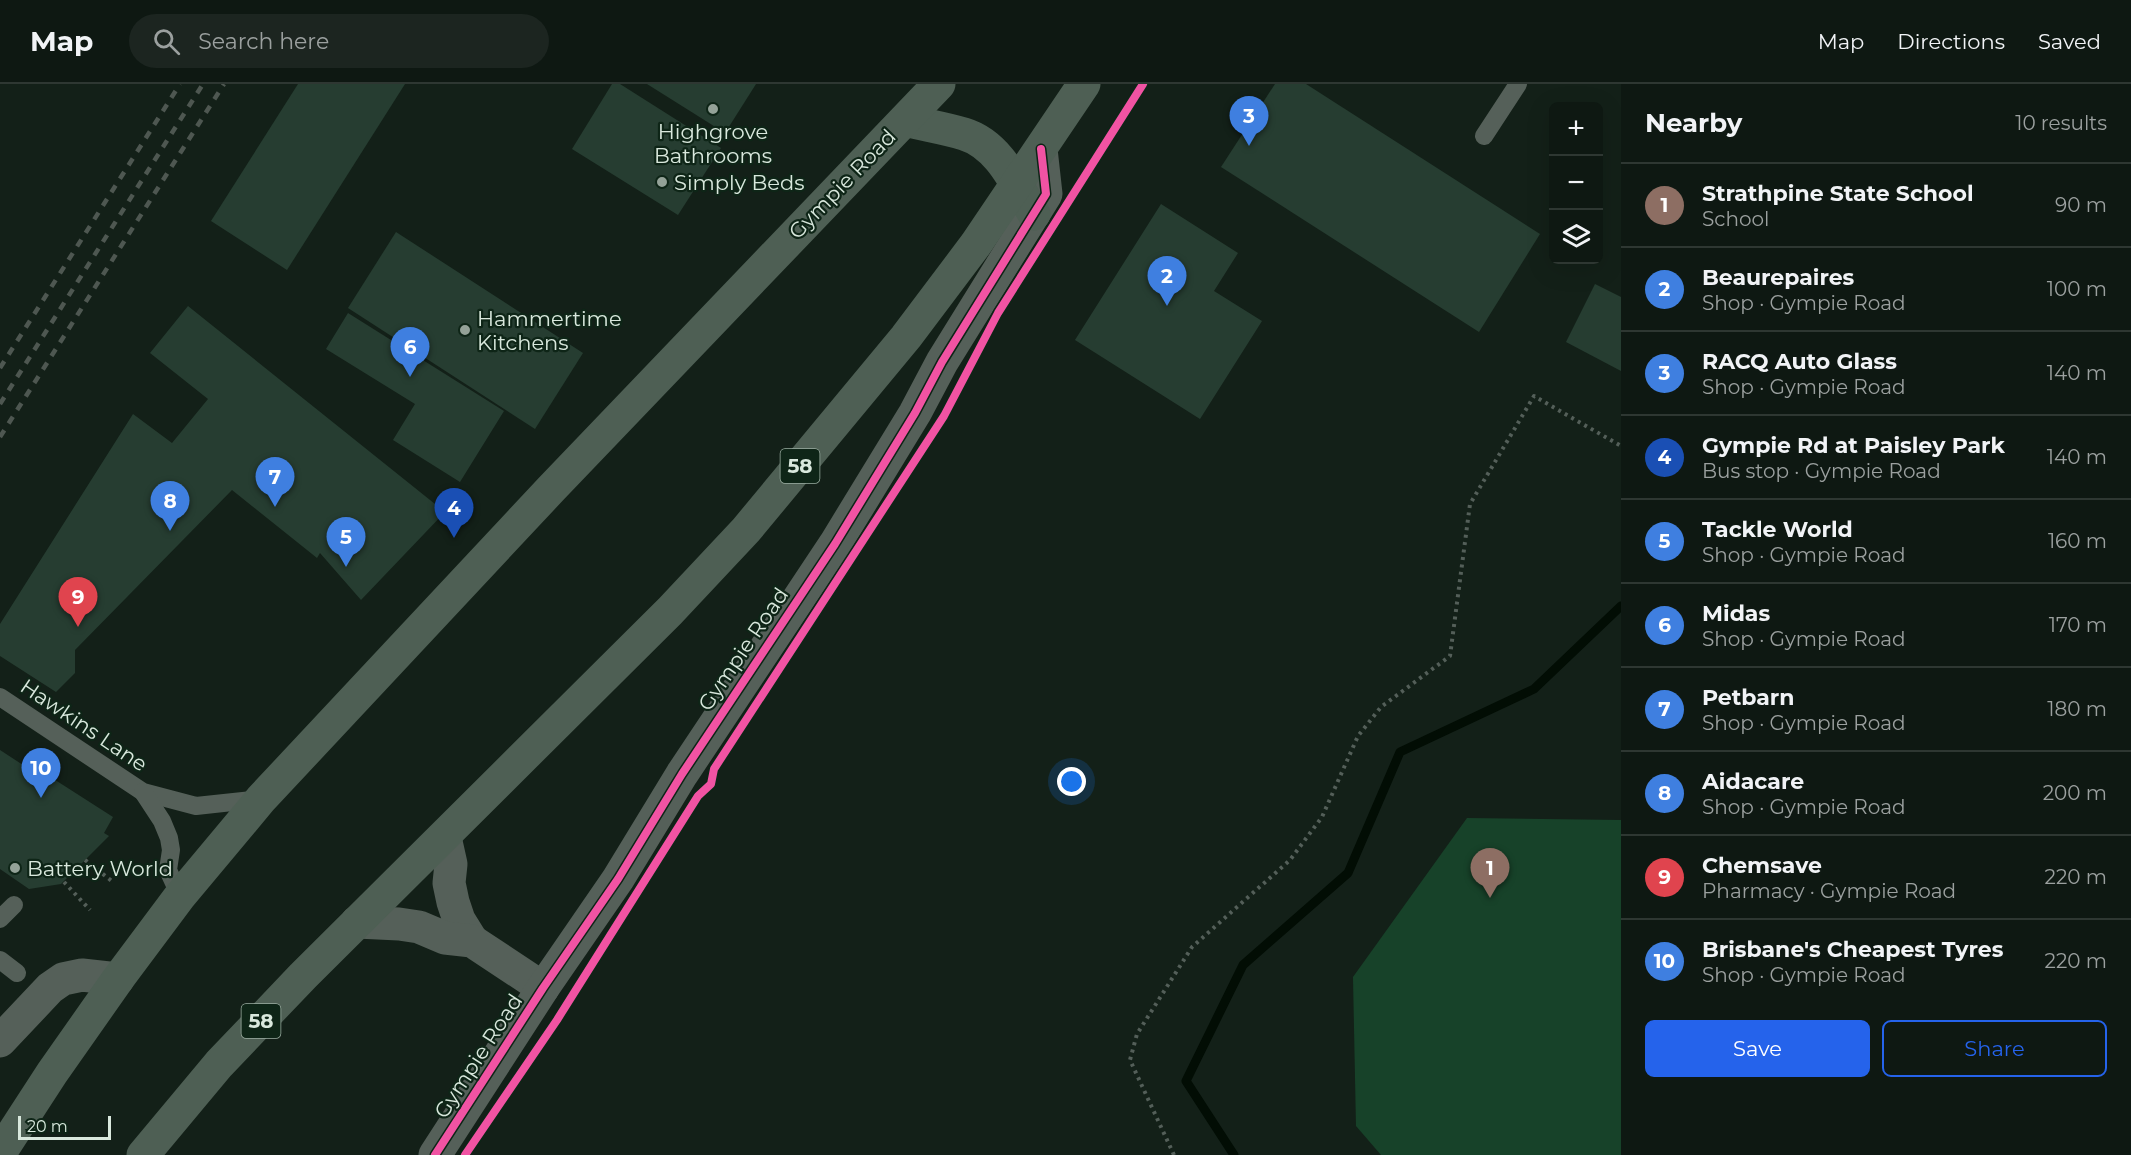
<!DOCTYPE html>
<meta charset="utf-8">
<style>
:root{--surface:#0e1812;--page:#1c2520;--text:#f1f3f6;--muted:#9ba09f;--line:#2e3732;--accent:#2563eb}
body{margin:0;font-family:Montserrat,sans-serif;background:var(--page);color:var(--text)}
.controls{position:absolute;right:18px;top:18px;display:grid;overflow:hidden;border-radius:9px;box-shadow:0 6px 24px #0002}
.controls button{width:54px;height:54px;display:grid;place-items:center;padding:0;border:0;border-bottom:2px solid var(--line);background:var(--surface);color:var(--text);font:30px sans-serif}
.scale{position:absolute;left:18px;bottom:15px;width:93px;box-sizing:border-box;padding-left:6px;border:3px solid #d9e8dd;border-top:0;font-size:16px;line-height:21px;white-space:nowrap;color:#d9e8dd;-webkit-text-stroke:4px #0e2517;paint-order:stroke}
.you{position:absolute;left:1072px;top:698px;width:21px;height:21px;margin:-15px;border:4px solid #fff;border-radius:50%;background:#1a73e8;box-shadow:0 0 0 9px #1a73e833}
.badge{display:grid;place-items:center;width:39px;height:39px;border-radius:50%;background:var(--accent);color:#fff;font-size:20px;font-weight:700}
.pin{position:absolute;translate:-50% -50px;filter:drop-shadow(0 2px 3px #0008)}
.pin::after{content:'';position:absolute;top:32px;width:21px;height:18px;background:inherit;clip-path:polygon(0 0,100% 0,50% 100%)}
.list{margin:0;padding:0;list-style:none}
h2{display:flex;justify-content:space-between;align-items:center;height:78px;margin:0;padding:0 24px;font-size:26px}
h2 small{font-size:20px;font-weight:400;color:var(--muted)}
.list li{display:grid;grid-template-columns:39px 1fr auto;gap:18px;align-items:center;box-sizing:border-box;height:84px;padding:0 24px;border-top:2px solid var(--line)}
.list b{display:block;font-size:22px;white-space:nowrap}
.list p{margin:0;font-size:20px;white-space:nowrap;color:var(--muted)}
.list em{font-size:20px;font-style:normal;color:var(--muted)}
.actions{display:flex;gap:12px;padding:18px 24px}
.actions a{flex:1;padding:14px 0;border:2px solid var(--accent);border-radius:9px;text-align:center;font-size:21px;color:var(--accent)}
.actions .main{background:var(--accent);color:#fff}
.icon{flex:none;width:33px;height:33px;fill:none;stroke:currentColor;stroke-width:2;stroke-linecap:round;stroke-linejoin:round}
.map{position:relative;flex:none;width:1621px;height:1071px;overflow:hidden}
header{display:flex;align-items:center;gap:36px;box-sizing:border-box;height:84px;padding:0 30px;background:var(--surface);border-bottom:2px solid var(--line)}
header strong{font-size:28px}
nav{display:flex;gap:33px;margin-inline-start:auto;font-size:21px}
.search{width:420px;height:54px;background:var(--page);display:flex;align-items:center;gap:15px;box-sizing:border-box;padding:0 21px;border-radius:33px;color:var(--muted);font-size:22px}
main{display:flex}
aside{flex:1;background:var(--surface)}
.map>svg:first-child{display:block}
.green{fill:#174229}
.lines{fill:none;stroke-linecap:round;stroke-linejoin:round}
.stream{stroke:#020d04;stroke-width:9}
.building{fill:#263d31}
.path{stroke:#545f59;stroke-width:4;stroke-dasharray:3 4.5;stroke-linecap:butt}
.service{stroke:#556059;stroke-width:18}
.minor{stroke:#556059;stroke-width:33}
.trunk{stroke:#4e5f54;stroke-width:33}
.rail{stroke:#4e5751;stroke-width:4.5;stroke-dasharray:8 8;stroke-linecap:butt}
.cycleway-casing{stroke:#0e2517;stroke-width:11}
.cycleway{stroke:#f153a3;stroke-width:8}
.poi-dot{fill:#94a298;stroke:#0e2517;stroke-width:2}
.labels{text-anchor:middle;dominant-baseline:central;stroke-width:4.5;stroke-linejoin:round;paint-order:stroke}
.shield{fill:#0e2517;stroke:#9caea2;stroke-width:1.5}
.shield-label{font-size:20px;font-weight:bold;fill:#d9e8dd}
.poi-label{font-size:21px;fill:#d9e8dd;stroke:#0e2517;text-anchor:start}
.street-label{font-size:21px;fill:#d9e8dd;stroke:#0e2517}
</style>
<header>
<strong>Map</strong>
<div class="search"><svg class="icon" aria-label="search" viewBox="0 0 24 24"><circle cx="10" cy="10" r="6"/><path d="M15 15l6 6"/></svg>Search here</div>
<nav><a>Map</a><a>Directions</a><a>Saved</a></nav>
</header>
<main>
<div class="map">
<svg width="1621" height="1071" viewBox="0 0 1621 1071">
<rect width="100%" height="100%" fill="#132018"/>
<!-- green -->
<polygon class="green" points="1467,734 1621,736 1621,1071 1381,1071 1356,1042 1353,893"/>
<g class="lines">
<!-- stream -->
<polyline class="stream" points="1234,1071 1186,997 1243,881 1348,789 1400,668 1534,605 1621,522"/>
</g>
<!-- building -->
<g class="building">
<polygon points="298,0 405,0 287,186 211,137"/>
<polygon points="612,0 620,0 721,64 678,131 572,65"/>
<polygon points="647,0 756,0 725,49"/>
<polygon points="1275,0 1306,0 1540,150 1479,248 1221,83"/>
<polygon points="1161,120 1238,169 1214,207 1262,237 1200,335 1075,256"/>
<polygon points="396,148 583,269 535,345 348,224"/>
<polygon points="1595,200 1621,213 1621,287 1566,258"/>
<polygon points="188,222 445,428 361,516 320,469 317,474 232,406 75,566 75,589 56,608 0,572 0,540 133,330 172,359 208,315 150,269"/>
<polygon points="348,229 504,327 460,398 393,356 415,320 326,265"/>
<polygon points="0,666 46,696 49,692 113,733 104,749 109,752 61,800 29,805 0,785"/>
</g>
<g class="lines">
<!-- path -->
<g class="path">
<polyline points="85,776 113,798"/>
<polyline points="64,798 90,826"/>
<polyline points="1174,1071 1130,976 1137,950 1192,863 1290,776 1322,733 1358,652 1381,623 1450,572 1470,420 1534,312 1621,362"/>
</g>
<!-- service -->
<g class="service">
<polyline points="1484,52 1518,0"/>
<polyline points="0,613 143,708 196,722 261,715"/>
<polyline points="143,708 162,737 169,754 171,766 168,786 180,812"/>
<polyline points="0,835 14,821"/>
<polyline points="0,876 17,889"/>
</g>
<!-- minor -->
<g class="minor">
<polyline points="445,753 451,780 449,799 453,818 459,836 472,857"/>
<polyline points="357,838 399,840 419,843 445,854 472,857 543,904"/>
<polyline points="0,957 50,904 63,895 82,891 118,895"/>
<polyline points="435,1071 543,904 618,795 682,690 835,460 915,329 942,278 1046,110 1041,65"/>
</g>
<!-- trunk -->
<g class="trunk">
<path d="M905,36C924,41 945,44 964,50C1000,61 1016,101 1034,130"/>
<polyline points="0,1069 52,989 118,895 180,812 261,715 551,405 939,0"/>
<polyline points="143,1071 219,980 303,892 670,527 746,446 906,253 976,160 1084,0"/>
</g>
<!-- rail -->
<g class="rail">
<polyline points="0,284 180,0"/>
<polyline points="0,320 203,0"/>
<polyline points="0,353 224,0"/>
</g>
<defs>
<g id="cycleway">
<polyline points="435,1071 543,904 618,795 682,690 835,460 915,329 942,278 1046,110 1041,65"/>
<polyline points="465,1071 557,936 698,712 711,700 714,685 944,332 998,229 1143,0"/>
</g>
</defs>
<!-- cycleway casing -->
<use href="#cycleway" class="cycleway-casing"/>
<!-- cycleway -->
<use href="#cycleway" class="cycleway"/>
</g>
<!-- markers -->
<g class="poi-dot">
<circle cx="713" cy="25" r="6"/>
<circle cx="662" cy="98" r="6"/>
<circle cx="465" cy="246" r="6"/>
<circle cx="15" cy="784" r="6"/>
</g>
<g class="labels">
<!-- shield labels -->
<g class="shield">
<rect x="780.5" y="365" width="39" height="34" rx="4.5"/>
<rect x="241.5" y="920" width="39" height="34" rx="4.5"/>
</g>
<g class="shield-label">
<text x="800" y="382">58</text>
<text x="261" y="937">58</text>
</g>
<!-- poi labels -->
<g class="poi-label">
<text x="713" y="47" text-anchor="middle">Highgrove<tspan x="713" dy="24">Bathrooms</tspan></text>
<text x="674" y="98">Simply Beds</text>
<text x="477" y="234">Hammertime<tspan x="477" dy="24">Kitchens</tspan></text>
<text x="27" y="784">Battery World</text>
</g>
<!-- street labels -->
<g class="street-label">
<text transform="translate(842 100) rotate(-46)">Gympie Road</text>
<text transform="translate(743 565) rotate(-56)">Gympie Road</text>
<text transform="translate(84 641) rotate(34)">Hawkins Lane</text>
<text transform="translate(478 972) rotate(-57)">Gympie Road</text>
</g>
</g>
</svg>
<div class="controls">
<button>+</button>
<button>−</button>
<button><svg class="icon" aria-label="layers" viewBox="0 0 24 24"><path d="M12 4l9 5-9 5-9-5zM3 14l9 5 9-5"/></svg></button>
</div>
<div class="scale">20 m</div>
<div class="you"></div>
<div class="pin badge" style="left:1490px;top:814px;background:#8d6e63">1</div>
<div class="pin badge" style="left:1167px;top:222px;background:#3f7fe0">2</div>
<div class="pin badge" style="left:1249px;top:62px;background:#3f7fe0">3</div>
<div class="pin badge" style="left:454px;top:454px;background:#1a4fb4">4</div>
<div class="pin badge" style="left:346px;top:483px;background:#3f7fe0">5</div>
<div class="pin badge" style="left:410px;top:293px;background:#3f7fe0">6</div>
<div class="pin badge" style="left:275px;top:423px;background:#3f7fe0">7</div>
<div class="pin badge" style="left:170px;top:447px;background:#3f7fe0">8</div>
<div class="pin badge" style="left:78px;top:543px;background:#e0444e">9</div>
<div class="pin badge" style="left:41px;top:714px;background:#3f7fe0">10</div>
</div>
<aside>
<h2>Nearby<small>10 results</small></h2>
<ul class="list">
<li><span class="badge" style="background:#8d6e63">1</span><div><b>Strathpine State School</b><p>School</p></div><em>90 m</em></li>
<li><span class="badge" style="background:#3f7fe0">2</span><div><b>Beaurepaires</b><p>Shop · Gympie Road</p></div><em>100 m</em></li>
<li><span class="badge" style="background:#3f7fe0">3</span><div><b>RACQ Auto Glass</b><p>Shop · Gympie Road</p></div><em>140 m</em></li>
<li><span class="badge" style="background:#1a4fb4">4</span><div><b>Gympie Rd at Paisley Park</b><p>Bus stop · Gympie Road</p></div><em>140 m</em></li>
<li><span class="badge" style="background:#3f7fe0">5</span><div><b>Tackle World</b><p>Shop · Gympie Road</p></div><em>160 m</em></li>
<li><span class="badge" style="background:#3f7fe0">6</span><div><b>Midas</b><p>Shop · Gympie Road</p></div><em>170 m</em></li>
<li><span class="badge" style="background:#3f7fe0">7</span><div><b>Petbarn</b><p>Shop · Gympie Road</p></div><em>180 m</em></li>
<li><span class="badge" style="background:#3f7fe0">8</span><div><b>Aidacare</b><p>Shop · Gympie Road</p></div><em>200 m</em></li>
<li><span class="badge" style="background:#e0444e">9</span><div><b>Chemsave</b><p>Pharmacy · Gympie Road</p></div><em>220 m</em></li>
<li><span class="badge" style="background:#3f7fe0">10</span><div><b>Brisbane's Cheapest Tyres</b><p>Shop · Gympie Road</p></div><em>220 m</em></li>
</ul>
<div class="actions"><a class="main">Save</a><a>Share</a></div>
</aside>
</main>
